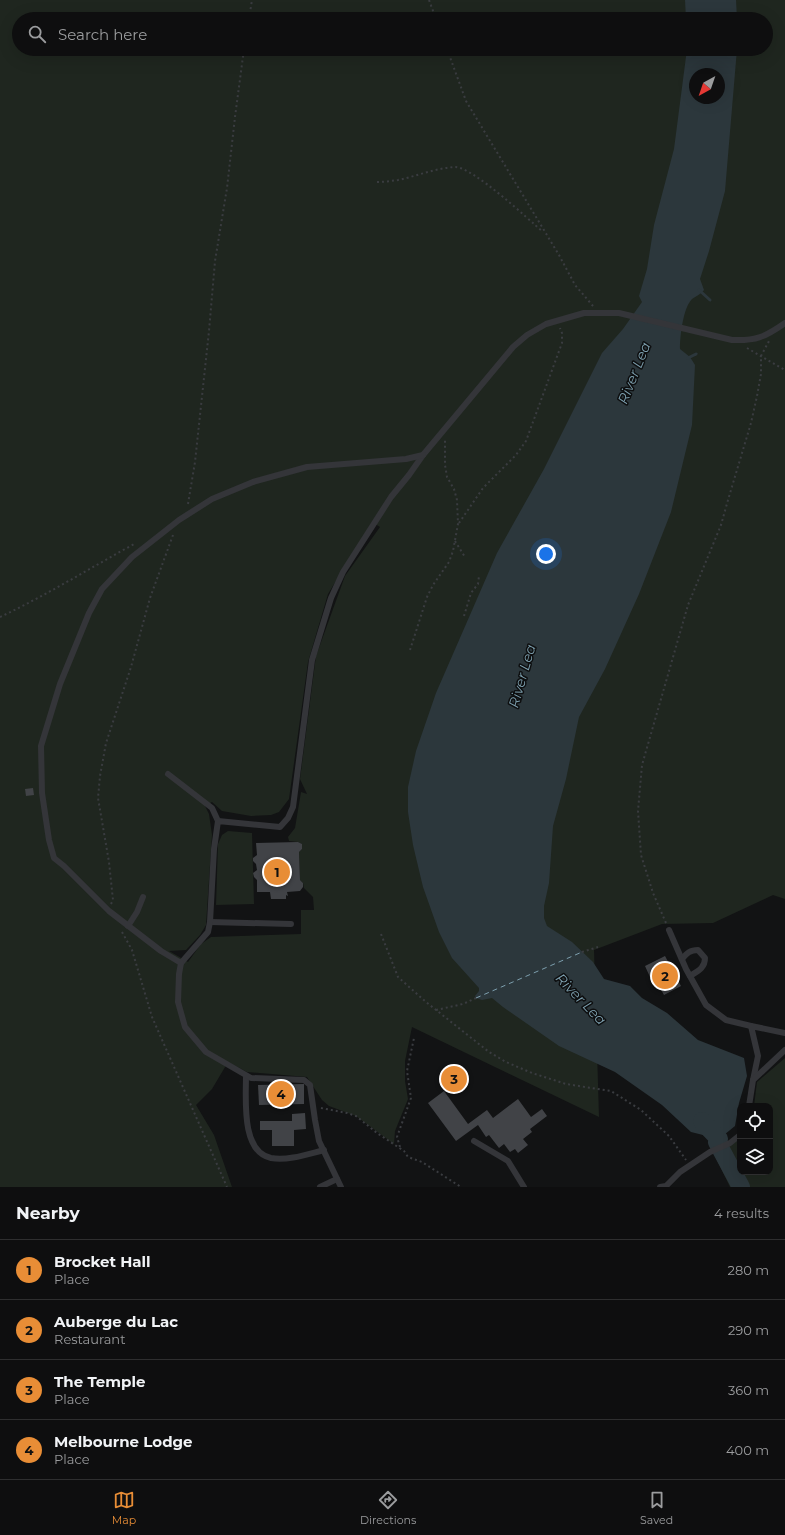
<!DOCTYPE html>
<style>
:root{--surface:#0e0e0f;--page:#171718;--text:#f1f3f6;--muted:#9b9c9e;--line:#2e2e2f;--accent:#e88d36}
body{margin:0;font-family:Montserrat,sans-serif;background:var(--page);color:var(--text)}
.controls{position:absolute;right:12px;bottom:12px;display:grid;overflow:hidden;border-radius:8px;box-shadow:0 4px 16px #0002}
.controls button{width:36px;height:36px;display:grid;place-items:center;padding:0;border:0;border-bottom:1px solid var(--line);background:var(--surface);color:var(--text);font:20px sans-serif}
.compass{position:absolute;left:689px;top:68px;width:36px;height:36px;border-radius:50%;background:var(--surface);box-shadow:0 4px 16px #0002;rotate:220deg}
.you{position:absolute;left:546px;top:554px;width:14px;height:14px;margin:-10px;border:3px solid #fff;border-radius:50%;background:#1a73e8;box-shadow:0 0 0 6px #1a73e833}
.badge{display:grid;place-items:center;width:26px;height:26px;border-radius:50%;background:var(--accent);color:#111;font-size:13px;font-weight:700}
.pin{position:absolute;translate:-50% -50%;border:2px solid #fff;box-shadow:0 1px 4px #0006}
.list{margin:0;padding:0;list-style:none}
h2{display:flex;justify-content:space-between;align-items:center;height:52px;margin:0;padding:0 16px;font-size:17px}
h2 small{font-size:13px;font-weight:400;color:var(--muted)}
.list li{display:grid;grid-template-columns:26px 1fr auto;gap:12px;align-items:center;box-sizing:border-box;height:60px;padding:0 16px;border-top:1px solid var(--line)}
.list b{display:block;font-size:15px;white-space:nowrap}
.list p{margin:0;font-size:13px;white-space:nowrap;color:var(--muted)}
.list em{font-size:13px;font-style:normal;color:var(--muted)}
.icon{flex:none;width:22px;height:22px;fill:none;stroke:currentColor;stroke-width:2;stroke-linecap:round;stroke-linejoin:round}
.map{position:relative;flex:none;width:785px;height:1187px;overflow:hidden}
.search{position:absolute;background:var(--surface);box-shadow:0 4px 16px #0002;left:12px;right:12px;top:12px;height:44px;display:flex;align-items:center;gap:10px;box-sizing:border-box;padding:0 14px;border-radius:22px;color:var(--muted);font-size:15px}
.sheet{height:292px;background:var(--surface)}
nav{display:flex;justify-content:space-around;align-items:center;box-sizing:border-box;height:56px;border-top:1px solid var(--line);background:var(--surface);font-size:11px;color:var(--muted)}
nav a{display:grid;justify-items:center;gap:2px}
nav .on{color:var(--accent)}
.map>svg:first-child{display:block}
.green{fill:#1f261f;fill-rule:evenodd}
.water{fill:#2c373c;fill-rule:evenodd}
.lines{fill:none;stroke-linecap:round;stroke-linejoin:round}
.stream{stroke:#2c373c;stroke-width:3}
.river{stroke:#2c373c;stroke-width:18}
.ferry{stroke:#7d9fae;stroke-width:1;stroke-dasharray:5 4;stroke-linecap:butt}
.building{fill:#414347}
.path{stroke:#3a3c40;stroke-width:2;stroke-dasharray:2 3;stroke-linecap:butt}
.service{stroke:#343539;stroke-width:6}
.labels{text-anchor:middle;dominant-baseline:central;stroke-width:3;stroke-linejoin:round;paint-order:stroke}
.water-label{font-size:14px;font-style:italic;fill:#7d9fae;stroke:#0d0e0f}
</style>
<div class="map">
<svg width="785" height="1187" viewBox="0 0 785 1187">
<rect width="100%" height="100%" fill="#121314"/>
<!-- green -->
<g class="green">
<path d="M0,0H785V899L773,895L713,923L662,924L594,950L599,1117L412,1027L405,1061V1081L408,1099L395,1131L394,1144L356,1116L329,1106L322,1100L307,1077L247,1072L228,1062L212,1089L196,1105L214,1135L232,1187H0ZM19,19H766V49H19ZM695,74H719V98H695ZM372,522L380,527L345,576L316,656L300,779L307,794L301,792L295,828L288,837L289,841L298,842L302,844V849L299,852L300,880L303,883L304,888L313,897L314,910H301V934L211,937L201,944L188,962L169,951L186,950L200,935L206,925L212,835L209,814L205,806L212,802L222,811L251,816L271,815L279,812L289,799L308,662L328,594Z"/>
<polygon points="228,831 252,833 254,904 216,905 218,844 222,835"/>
<polygon points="785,1058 785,1187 730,1187 714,1154 740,1139 740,1172 770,1172 770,1106 754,1106 757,1082"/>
</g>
<!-- water -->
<g class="water">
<polygon points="685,0 736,0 737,19 686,19"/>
<path d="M687,49H737L725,191L709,251L700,279L704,290C701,294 696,296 692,299C683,308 680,336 680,349L690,357L695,365L692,425L671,512L639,594L605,669L579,717L566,779L553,826L549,883L544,906V918L547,926L572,942L593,962L604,979L630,986L642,998L667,1013L698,1040L744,1058L747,1076L739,1103L735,1126L719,1139L691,1132L662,1105L615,1072L559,1046L503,1007L492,998L482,1000L476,998L475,996L479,991V988L452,958L439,932L423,887L413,845L408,812V787L416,751L436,693L497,553L544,469L602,353L623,329L642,302L639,296L647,269L654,225L674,149ZM695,74H719V98H695Z"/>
</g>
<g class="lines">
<!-- stream -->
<g class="stream">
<polyline points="699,290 710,300"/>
<polyline points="688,358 696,354"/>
</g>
<!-- river -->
<polyline class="river" points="702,1121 719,1139 717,1142 741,1187"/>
<!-- ferry -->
<polyline class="ferry" points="476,998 582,952"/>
</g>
<!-- building -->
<g class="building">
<polygon points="33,788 34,795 26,796 25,789"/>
<polygon points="298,842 302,844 302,849 299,852 300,880 303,883 303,887 300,891 287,892 288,896 286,895 286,899 271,899 270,892 257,892 257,880 254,877 253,873 257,870 256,864 253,861 253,858 257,855 256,843"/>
<polygon points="665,956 681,986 664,995 653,975 650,977 645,966"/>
<polygon points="453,1070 456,1072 459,1072 462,1076 461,1080 463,1084 455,1090 452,1086 449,1087 446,1082 447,1078 446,1074"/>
<polygon points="304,1084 304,1104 259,1105 258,1085"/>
<polygon points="444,1091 468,1124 487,1110 493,1118 518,1099 531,1117 542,1109 547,1116 530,1129 532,1132 523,1139 528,1145 518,1153 515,1149 510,1152 504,1144 499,1148 489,1135 486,1137 478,1125 456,1141 428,1103"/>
<polygon points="305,1113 306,1129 294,1130 294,1146 272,1146 272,1130 260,1130 260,1121 292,1121 292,1114"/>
</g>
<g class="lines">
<!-- path -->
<g class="path">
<polyline points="429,0 436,19"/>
<polyline points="249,19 252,0"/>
<polyline points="447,49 466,101 559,255 575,285 593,306"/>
<path d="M377,182C384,182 391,181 398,180C417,176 436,168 455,167C473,167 528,219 543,232"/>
<polyline points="747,348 785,370"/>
<polyline points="188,504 195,462 209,331 215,261 227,188 235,117 244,49"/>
<polyline points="459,523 483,488 516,455 526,441 562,343 562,333 560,328"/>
<polyline points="455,541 465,557"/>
<polyline points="464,616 471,593 478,584 479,576"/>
<path d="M0,617C47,595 90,568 136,543"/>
<polyline points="410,650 427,597 433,585 449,562 453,551 458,524 457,500 454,489 447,477 445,465 445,440"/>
<polyline points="111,904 113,900 109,862 98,798 100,776 106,743 131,667 150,598 173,535"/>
<polyline points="666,923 653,893 641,855 638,811 642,765 688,605 721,525 728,500 751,423 757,396 761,374 761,356 769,341"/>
<polyline points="122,932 132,950 152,1017 227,1187"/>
<polyline points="381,934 398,977 426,1002 489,1052 506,1062 532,1073 566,1084 611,1091 641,1110 669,1136 686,1160"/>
<polyline points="582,952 598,947"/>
<polyline points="436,1010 463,1004 476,998"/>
<polyline points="321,1108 347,1113 356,1116 377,1133 404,1151 408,1157 422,1162 461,1187"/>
<polyline points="400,1147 397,1137 411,1098 407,1071 414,1038"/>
</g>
<!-- service -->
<g class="service">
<polyline points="168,774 212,808 218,821"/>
<polyline points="210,922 291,924"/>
<polyline points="128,926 137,912 143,897"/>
<polyline points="669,930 686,969 706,1005 726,1020 751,1026"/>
<path d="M682,959C687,953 690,950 698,950L705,958C705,968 698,971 690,976"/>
<path d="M181,963L208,932L210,922L214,849L218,821L280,827L288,818L293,807L312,660L331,598L343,572L391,497L409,475L423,455L513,347L527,335L546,324L584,313H619L732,340C756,341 765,337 785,323"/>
<path d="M246,1076C246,1099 241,1152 271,1158C288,1161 308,1154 324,1150"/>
<polyline points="753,1080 758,1056 751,1026 785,1033"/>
<polyline points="749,1106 753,1080 785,1050"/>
<polyline points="474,1141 508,1161 524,1187"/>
<polyline points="320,1187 337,1179"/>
<polyline points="341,1187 319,1141 315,1120 310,1085 304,1080 251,1078 206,1052 185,1027 178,1002 179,974 181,963 161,951 109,911 64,866 54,858 49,840 42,793 41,746 60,684 89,613 102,589 132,557 179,520 212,499 253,482 307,467 406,459 423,455"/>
<polyline points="660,1187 666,1186 680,1172 710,1152 730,1143 740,1135"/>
</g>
</g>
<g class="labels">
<!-- water labels -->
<g class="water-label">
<text transform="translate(634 373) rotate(-68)">River Lea</text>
<text transform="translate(522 676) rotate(-74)">River Lea</text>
<text transform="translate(581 999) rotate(46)">River Lea</text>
</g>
</g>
</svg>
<div class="controls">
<button><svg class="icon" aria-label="locate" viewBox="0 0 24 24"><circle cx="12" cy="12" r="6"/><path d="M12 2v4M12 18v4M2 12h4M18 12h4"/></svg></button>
<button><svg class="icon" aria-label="layers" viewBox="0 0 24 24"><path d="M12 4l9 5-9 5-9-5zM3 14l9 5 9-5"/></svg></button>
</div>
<svg class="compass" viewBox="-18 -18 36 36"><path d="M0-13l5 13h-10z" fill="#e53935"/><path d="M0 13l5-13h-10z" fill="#9b9c9e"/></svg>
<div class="you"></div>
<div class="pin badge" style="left:277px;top:872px">1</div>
<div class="pin badge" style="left:665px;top:976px">2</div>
<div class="pin badge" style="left:454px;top:1079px">3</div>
<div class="pin badge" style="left:281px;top:1094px">4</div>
<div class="search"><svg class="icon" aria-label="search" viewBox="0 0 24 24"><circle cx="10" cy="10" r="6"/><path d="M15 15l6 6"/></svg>Search here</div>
</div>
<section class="sheet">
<h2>Nearby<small>4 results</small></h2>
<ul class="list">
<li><span class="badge">1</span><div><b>Brocket Hall</b><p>Place</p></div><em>280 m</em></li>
<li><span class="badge">2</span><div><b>Auberge du Lac</b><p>Restaurant</p></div><em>290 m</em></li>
<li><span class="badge">3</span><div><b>The Temple</b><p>Place</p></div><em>360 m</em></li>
<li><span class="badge">4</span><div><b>Melbourne Lodge</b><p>Place</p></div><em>400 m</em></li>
</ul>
</section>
<nav>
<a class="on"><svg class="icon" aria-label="map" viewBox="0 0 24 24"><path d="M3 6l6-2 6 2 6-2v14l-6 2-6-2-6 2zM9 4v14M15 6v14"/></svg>Map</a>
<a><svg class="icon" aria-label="directions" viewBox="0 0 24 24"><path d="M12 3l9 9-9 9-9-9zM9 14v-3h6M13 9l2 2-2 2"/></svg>Directions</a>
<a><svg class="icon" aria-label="saved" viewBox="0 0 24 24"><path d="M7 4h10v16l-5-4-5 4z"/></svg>Saved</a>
</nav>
